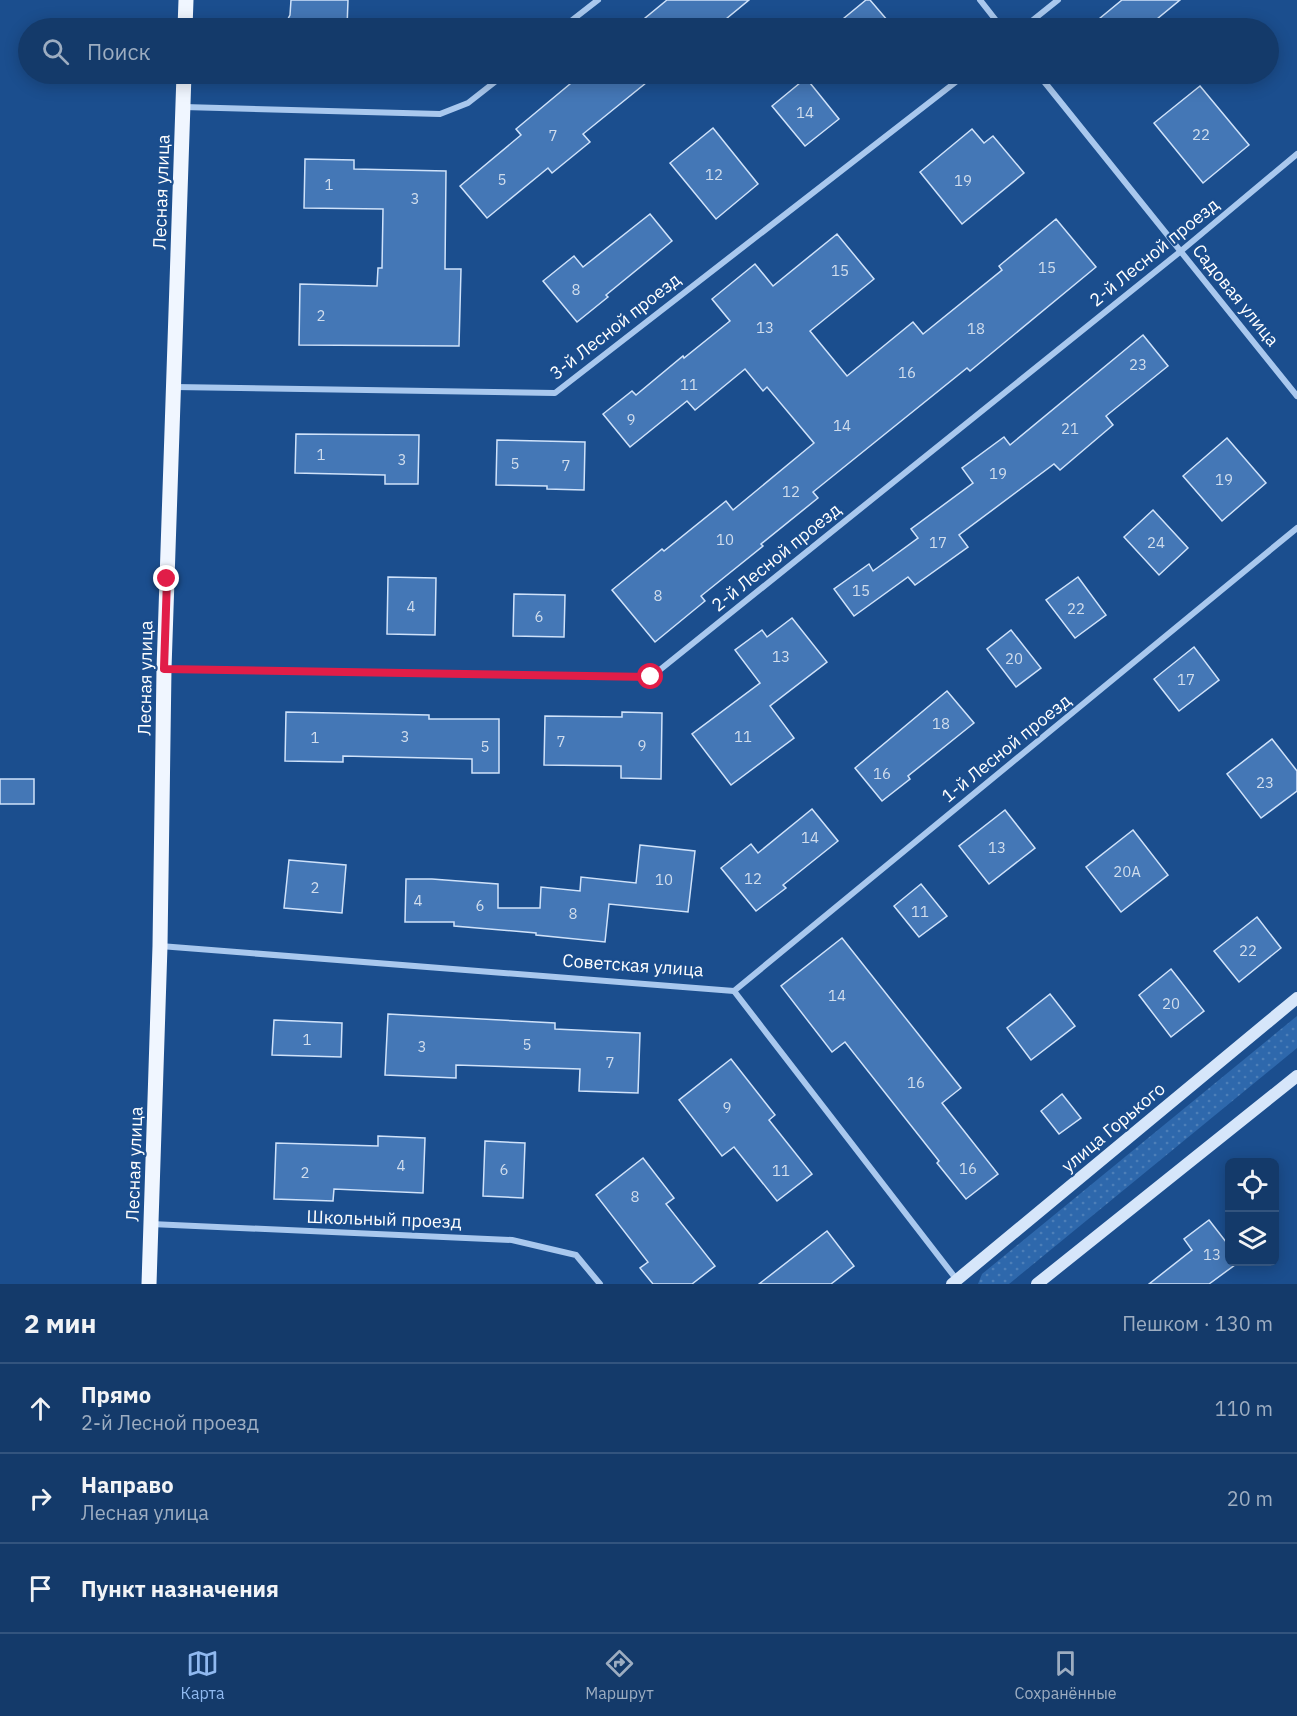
<!DOCTYPE html>
<html lang="ru">
<meta charset="utf-8">
<style>
:root{--surface:#143a6a;--page:#214572;--text:#f1f3f6;--muted:#9dadc1;--line:#33547e;--accent:#90b9f0}
body{margin:0;font-family:"IBM Plex Sans",sans-serif;background:var(--page);color:var(--text)}
.controls{position:absolute;right:18px;bottom:18px;display:grid;overflow:hidden;border-radius:9px;box-shadow:0 3px 15px #0003}
.controls button{width:54px;height:54px;display:grid;place-items:center;padding:0;border:0;border-bottom:2px solid var(--line);background:var(--surface);color:var(--text);font:30px sans-serif}
.stop{position:absolute;width:18px;height:18px;margin:-14px;border:4px solid #e11d48;border-radius:50%;background:#fff}
.stop.end{background:#e11d48;border-color:#fff;box-shadow:0 2px 6px #0008}
.list{margin:0;padding:0;list-style:none}
h2{display:flex;justify-content:space-between;align-items:center;height:78px;margin:0;padding:0 24px;font-size:26px}
h2 small{font-size:20px;font-weight:400;color:var(--muted)}
.list li{display:grid;grid-template-columns:39px 1fr auto;gap:18px;align-items:center;box-sizing:border-box;height:90px;padding:0 24px;border-top:2px solid var(--line)}
.list b{display:block;font-size:22px;white-space:nowrap}
.list p{margin:0;font-size:20px;white-space:nowrap;color:var(--muted)}
.list em{font-size:20px;font-style:normal;color:var(--muted)}
.icon{flex:none;width:33px;height:33px;fill:none;stroke:currentColor;stroke-width:2;stroke-linecap:round;stroke-linejoin:round}
.map{position:relative;flex:none;width:1297px;height:1284px;overflow:hidden}
.search{position:absolute;background:var(--surface);box-shadow:0 3px 15px #0003;left:18px;right:18px;top:18px;height:66px;display:flex;align-items:center;gap:15px;box-sizing:border-box;padding:0 21px;border-radius:33px;color:var(--muted);font-size:22px}
.sheet{height:348px;background:var(--surface)}
nav{display:flex;justify-content:space-around;align-items:center;box-sizing:border-box;height:84px;border-top:2px solid var(--line);background:var(--surface);font-size:16px;color:var(--muted)}
nav a{display:grid;justify-items:center;gap:3px}
nav .on{color:var(--accent)}
.map>svg:first-child{display:block}
.grass{fill:url(#grass-dots)}
.building{fill:#4477b6;stroke:#cfe2fa;stroke-width:1.5}
.lines{fill:none;stroke-linecap:round;stroke-linejoin:round}
.minor{stroke:#a9c8ee;stroke-width:6}
.secondary{stroke:#d6e6fa;stroke-width:12}
.primary{stroke:#f0f6ff;stroke-width:15}
.route{stroke:#e11d48;stroke-width:8}
.labels{text-anchor:middle;dominant-baseline:central;stroke-width:4.5;stroke-linejoin:round;paint-order:stroke}
.number-label{font-size:15px;fill:#d0dded}
.street-label{font-size:18px;fill:#fff;stroke:#1b4e8e}
</style>
<div class="map">
<svg width="1297" height="1284" viewBox="0 0 1297 1284">
<defs>
<pattern id="grass-dots" width="8" height="8" patternUnits="userSpaceOnUse" patternTransform="scale(1.5)"><rect width="8" height="8" fill="#2e68ac"/><path d="M2 2h.1M6 6h.1" fill="none" stroke="#4d7fb8" stroke-width="1.8" stroke-linecap="round"/></pattern>
</defs>
<rect width="100%" height="100%" fill="#1b4e8e"/>
<!-- grass -->
<polygon class="grass" points="1297,1016 1297,1048 1009,1284 978,1284 982,1274"/>
<!-- building -->
<g class="building">
<polygon points="291,0 348,0 347,28 283,28 290,15"/>
<polygon points="667,0 749,0 715,28 629,28 633,25 634,27"/>
<polygon points="866,0 870,0 894,28 832,28"/>
<polygon points="1122,0 1180,0 1146,28 1088,28"/>
<polygon points="399,19 456,20 456,28 399,28"/>
<polygon points="398,74 455,74 455,78 398,77"/>
<polygon points="582,74 657,74 583,134 590,142 552,173 548,168 487,218 460,186 521,135 516,129"/>
<polygon points="806,78 839,119 805,146 772,106"/>
<polygon points="1200,86 1249,145 1203,183 1154,123"/>
<polygon points="713,128 758,184 716,219 670,163"/>
<polygon points="972,129 984,143 993,136 1024,173 962,224 920,172"/>
<polygon points="305,159 354,160 354,169 446,171 445,269 461,269 459,346 299,345 300,284 377,286 378,268 382,268 383,209 304,208"/>
<polygon points="650,214 672,241 606,295 608,297 577,322 543,281 574,256 583,267"/>
<polygon points="1056,219 1096,267 970,371 967,368 813,492 818,498 761,544 763,546 701,596 705,601 655,642 612,590 662,549 664,551 726,501 733,510 814,443 767,387 763,391 745,369 695,410 687,401 630,447 603,414 632,391 636,395 683,356 684,358 730,321 712,299 755,264 773,286 837,234 874,279 810,331 847,376 913,322 923,334 1002,270 999,266"/>
<polygon points="1143,335 1168,366 1106,416 1113,425 1060,470 1054,464 959,535 968,547 915,585 908,577 854,616 834,589 869,564 873,571 918,538 911,529 973,483 962,468 1004,437 1010,445"/>
<polygon points="296,434 419,435 418,484 385,484 385,475 295,473"/>
<polygon points="1227,438 1266,483 1222,521 1183,476"/>
<polygon points="497,440 585,442 584,490 547,489 547,486 496,485"/>
<polygon points="1153,510 1188,548 1159,575 1124,537"/>
<polygon points="388,577 436,578 435,635 387,634"/>
<polygon points="1078,577 1106,615 1075,638 1046,600"/>
<polygon points="514,594 565,595 564,637 513,636"/>
<polygon points="792,618 827,662 770,706 794,738 731,785 692,734 760,683 735,650 762,630 767,637"/>
<polygon points="1011,630 1041,668 1016,687 987,649"/>
<polygon points="1194,647 1219,680 1179,711 1154,679"/>
<polygon points="947,691 974,723 908,776 910,779 882,801 855,768"/>
<polygon points="286,712 429,715 429,719 499,719 499,773 472,773 472,759 343,756 343,762 285,761"/>
<polygon points="622,712 662,713 661,779 621,778 621,766 544,765 545,716 622,717"/>
<polygon points="1272,739 1297,771 1297,791 1261,818 1227,774"/>
<rect x="0" y="779" width="34" height="25"/>
<polygon points="812,809 838,841 783,885 786,888 756,911 721,868 751,844 758,853"/>
<polygon points="1005,810 1035,848 989,884 959,846"/>
<polygon points="1133,830 1168,875 1121,912 1086,867"/>
<polygon points="640,845 695,851 688,912 609,904 605,942 536,935 536,933 454,926 454,922 405,922 406,879 432,879 498,884 498,908 540,908 541,887 580,891 581,877 636,883"/>
<polygon points="289,860 346,865 342,913 284,908"/>
<polygon points="921,884 947,916 919,937 894,906"/>
<polygon points="1257,917 1281,948 1239,982 1214,951"/>
<polygon points="842,938 961,1088 942,1103 998,1174 966,1199 937,1163 939,1161 845,1042 832,1052 781,986"/>
<polygon points="1171,969 1204,1011 1171,1037 1139,995"/>
<polygon points="1050,994 1075,1026 1031,1060 1007,1028"/>
<polygon points="388,1014 555,1023 555,1029 640,1033 638,1093 579,1091 580,1069 456,1065 456,1078 385,1075"/>
<polygon points="274,1020 342,1023 341,1057 272,1055"/>
<polygon points="731,1059 775,1115 769,1120 812,1174 777,1201 734,1147 722,1156 679,1100"/>
<polygon points="1062,1094 1081,1118 1059,1134 1041,1111"/>
<polygon points="378,1136 425,1138 423,1193 334,1189 333,1201 274,1199 276,1143 378,1146"/>
<polygon points="485,1141 525,1143 523,1198 483,1196"/>
<polygon points="643,1158 674,1198 666,1204 715,1266 692,1284 653,1284 640,1268 648,1262 596,1195"/>
<polygon points="1209,1220 1230,1247 1230,1262 1239,1262 1209,1284 1149,1284 1192,1250 1184,1239"/>
<polygon points="827,1231 854,1266 831,1284 759,1284"/>
</g>
<g class="lines">
<!-- minor -->
<g class="minor">
<polyline points="980,0 1002,28"/>
<polyline points="562,28 598,0"/>
<polyline points="1023,28 1058,0"/>
<polyline points="1038,74 1297,396"/>
<polyline points="184,107 440,114 468,103 505,74"/>
<polyline points="175,387 555,393 966,74"/>
<polyline points="165,669 651,677 1181,251 1297,154"/>
<polyline points="160,946 734,991 957,1280"/>
<polyline points="734,991 1297,528"/>
<polyline points="151,1224 512,1240 576,1255 600,1284"/>
</g>
<!-- secondary -->
<g class="secondary">
<polyline points="952,1284 1297,998"/>
<polyline points="1037,1284 1297,1076"/>
</g>
<!-- primary -->
<g class="primary">
<polyline points="185,28 186,0"/>
<polyline points="149,1284 160,946 164,669 184,74"/>
</g>
</g>
<g class="lines">
<!-- route -->
<polyline class="route" points="167,579 164,669 651,677"/>
</g>
<g class="labels">
<!-- number labels -->
<g class="number-label">
<text x="805" y="112">14</text>
<text x="1201" y="134">22</text>
<text x="553" y="135">7</text>
<text x="714" y="174">12</text>
<text x="502" y="179">5</text>
<text x="963" y="180">19</text>
<text x="329" y="184">1</text>
<text x="415" y="198">3</text>
<text x="1047" y="267">15</text>
<text x="840" y="270">15</text>
<text x="576" y="289">8</text>
<text x="321" y="315">2</text>
<text x="765" y="327">13</text>
<text x="976" y="328">18</text>
<text x="1138" y="364">23</text>
<text x="907" y="372">16</text>
<text x="689" y="384">11</text>
<text x="631" y="419">9</text>
<text x="842" y="425">14</text>
<text x="1070" y="428">21</text>
<text x="321" y="454">1</text>
<text x="402" y="459">3</text>
<text x="515" y="463">5</text>
<text x="566" y="465">7</text>
<text x="998" y="473">19</text>
<text x="1224" y="479">19</text>
<text x="791" y="491">12</text>
<text x="725" y="539">10</text>
<text x="938" y="542">17</text>
<text x="1156" y="542">24</text>
<text x="861" y="590">15</text>
<text x="658" y="595">8</text>
<text x="411" y="606">4</text>
<text x="1076" y="608">22</text>
<text x="539" y="616">6</text>
<text x="781" y="656">13</text>
<text x="1014" y="658">20</text>
<text x="1186" y="679">17</text>
<text x="941" y="723">18</text>
<text x="405" y="736">3</text>
<text x="743" y="736">11</text>
<text x="315" y="737">1</text>
<text x="561" y="741">7</text>
<text x="642" y="745">9</text>
<text x="485" y="746">5</text>
<text x="882" y="773">16</text>
<text x="1265" y="782">23</text>
<text x="810" y="837">14</text>
<text x="997" y="847">13</text>
<text x="1127" y="871">20А</text>
<text x="753" y="878">12</text>
<text x="664" y="879">10</text>
<text x="315" y="887">2</text>
<text x="418" y="900">4</text>
<text x="480" y="905">6</text>
<text x="920" y="911">11</text>
<text x="573" y="913">8</text>
<text x="1248" y="950">22</text>
<text x="837" y="995">14</text>
<text x="1171" y="1003">20</text>
<text x="307" y="1039">1</text>
<text x="527" y="1044">5</text>
<text x="422" y="1046">3</text>
<text x="610" y="1062">7</text>
<text x="916" y="1082">16</text>
<text x="727" y="1107">9</text>
<text x="401" y="1165">4</text>
<text x="968" y="1168">16</text>
<text x="504" y="1169">6</text>
<text x="781" y="1170">11</text>
<text x="305" y="1172">2</text>
<text x="635" y="1196">8</text>
<text x="1212" y="1254">13</text>
</g>
<!-- street labels -->
<g class="street-label">
<text transform="translate(161 192) rotate(-88)">Лесная улица</text>
<text transform="translate(1154 252) rotate(-39)">2-й Лесной проезд</text>
<text transform="translate(1236 295) rotate(51)">Садовая улица</text>
<text transform="translate(615 326) rotate(-38)">3-й Лесной проезд</text>
<text transform="translate(776 557) rotate(-39)">2-й Лесной проезд</text>
<text transform="translate(145 678) rotate(-89)">Лесная улица</text>
<text transform="translate(1006 748) rotate(-39)">1-й Лесной проезд</text>
<text transform="translate(633 965) rotate(4)">Советская улица</text>
<text transform="translate(1113 1127) rotate(-40)">улица Горького</text>
<text transform="translate(134 1164) rotate(-88)">Лесная улица</text>
<text transform="translate(384 1219) rotate(2)">Школьный проезд</text>
</g>
</g>
</svg>
<div class="controls">
<button><svg class="icon" aria-label="locate" viewBox="0 0 24 24"><circle cx="12" cy="12" r="6"/><path d="M12 2v4M12 18v4M2 12h4M18 12h4"/></svg></button>
<button><svg class="icon" aria-label="layers" viewBox="0 0 24 24"><path d="M12 4l9 5-9 5-9-5zM3 14l9 5 9-5"/></svg></button>
</div>
<div class="stop" style="left:651px;top:677px"></div>
<div class="stop end" style="left:167px;top:579px"></div>
<div class="search"><svg class="icon" aria-label="search" viewBox="0 0 24 24"><circle cx="10" cy="10" r="6"/><path d="M15 15l6 6"/></svg>Поиск</div>
</div>
<section class="sheet">
<h2>2 мин<small>Пешком · 130 m</small></h2>
<ul class="list">
<li><svg class="icon" aria-label="ahead" viewBox="0 0 24 24"><path d="M12 20V5M6 11l6-6 6 6"/></svg><div><b>Прямо</b><p>2-й Лесной проезд</p></div><em>110 m</em></li>
<li><svg class="icon" aria-label="right" viewBox="0 0 24 24"><path d="M7 20v-9h11M14 6l5 5-5 5"/></svg><div><b>Направо</b><p>Лесная улица</p></div><em>20 m</em></li>
<li><svg class="icon" aria-label="arrive" viewBox="0 0 24 24"><path d="M6 21V4h12l-3 4 3 4H6"/></svg><div><b>Пункт назначения</b></div></li>
</ul>
</section>
<nav>
<a class="on"><svg class="icon" aria-label="map" viewBox="0 0 24 24"><path d="M3 6l6-2 6 2 6-2v14l-6 2-6-2-6 2zM9 4v14M15 6v14"/></svg>Карта</a>
<a><svg class="icon" aria-label="directions" viewBox="0 0 24 24"><path d="M12 3l9 9-9 9-9-9zM9 14v-3h6M13 9l2 2-2 2"/></svg>Маршрут</a>
<a><svg class="icon" aria-label="saved" viewBox="0 0 24 24"><path d="M7 4h10v16l-5-4-5 4z"/></svg>Сохранённые</a>
</nav>
